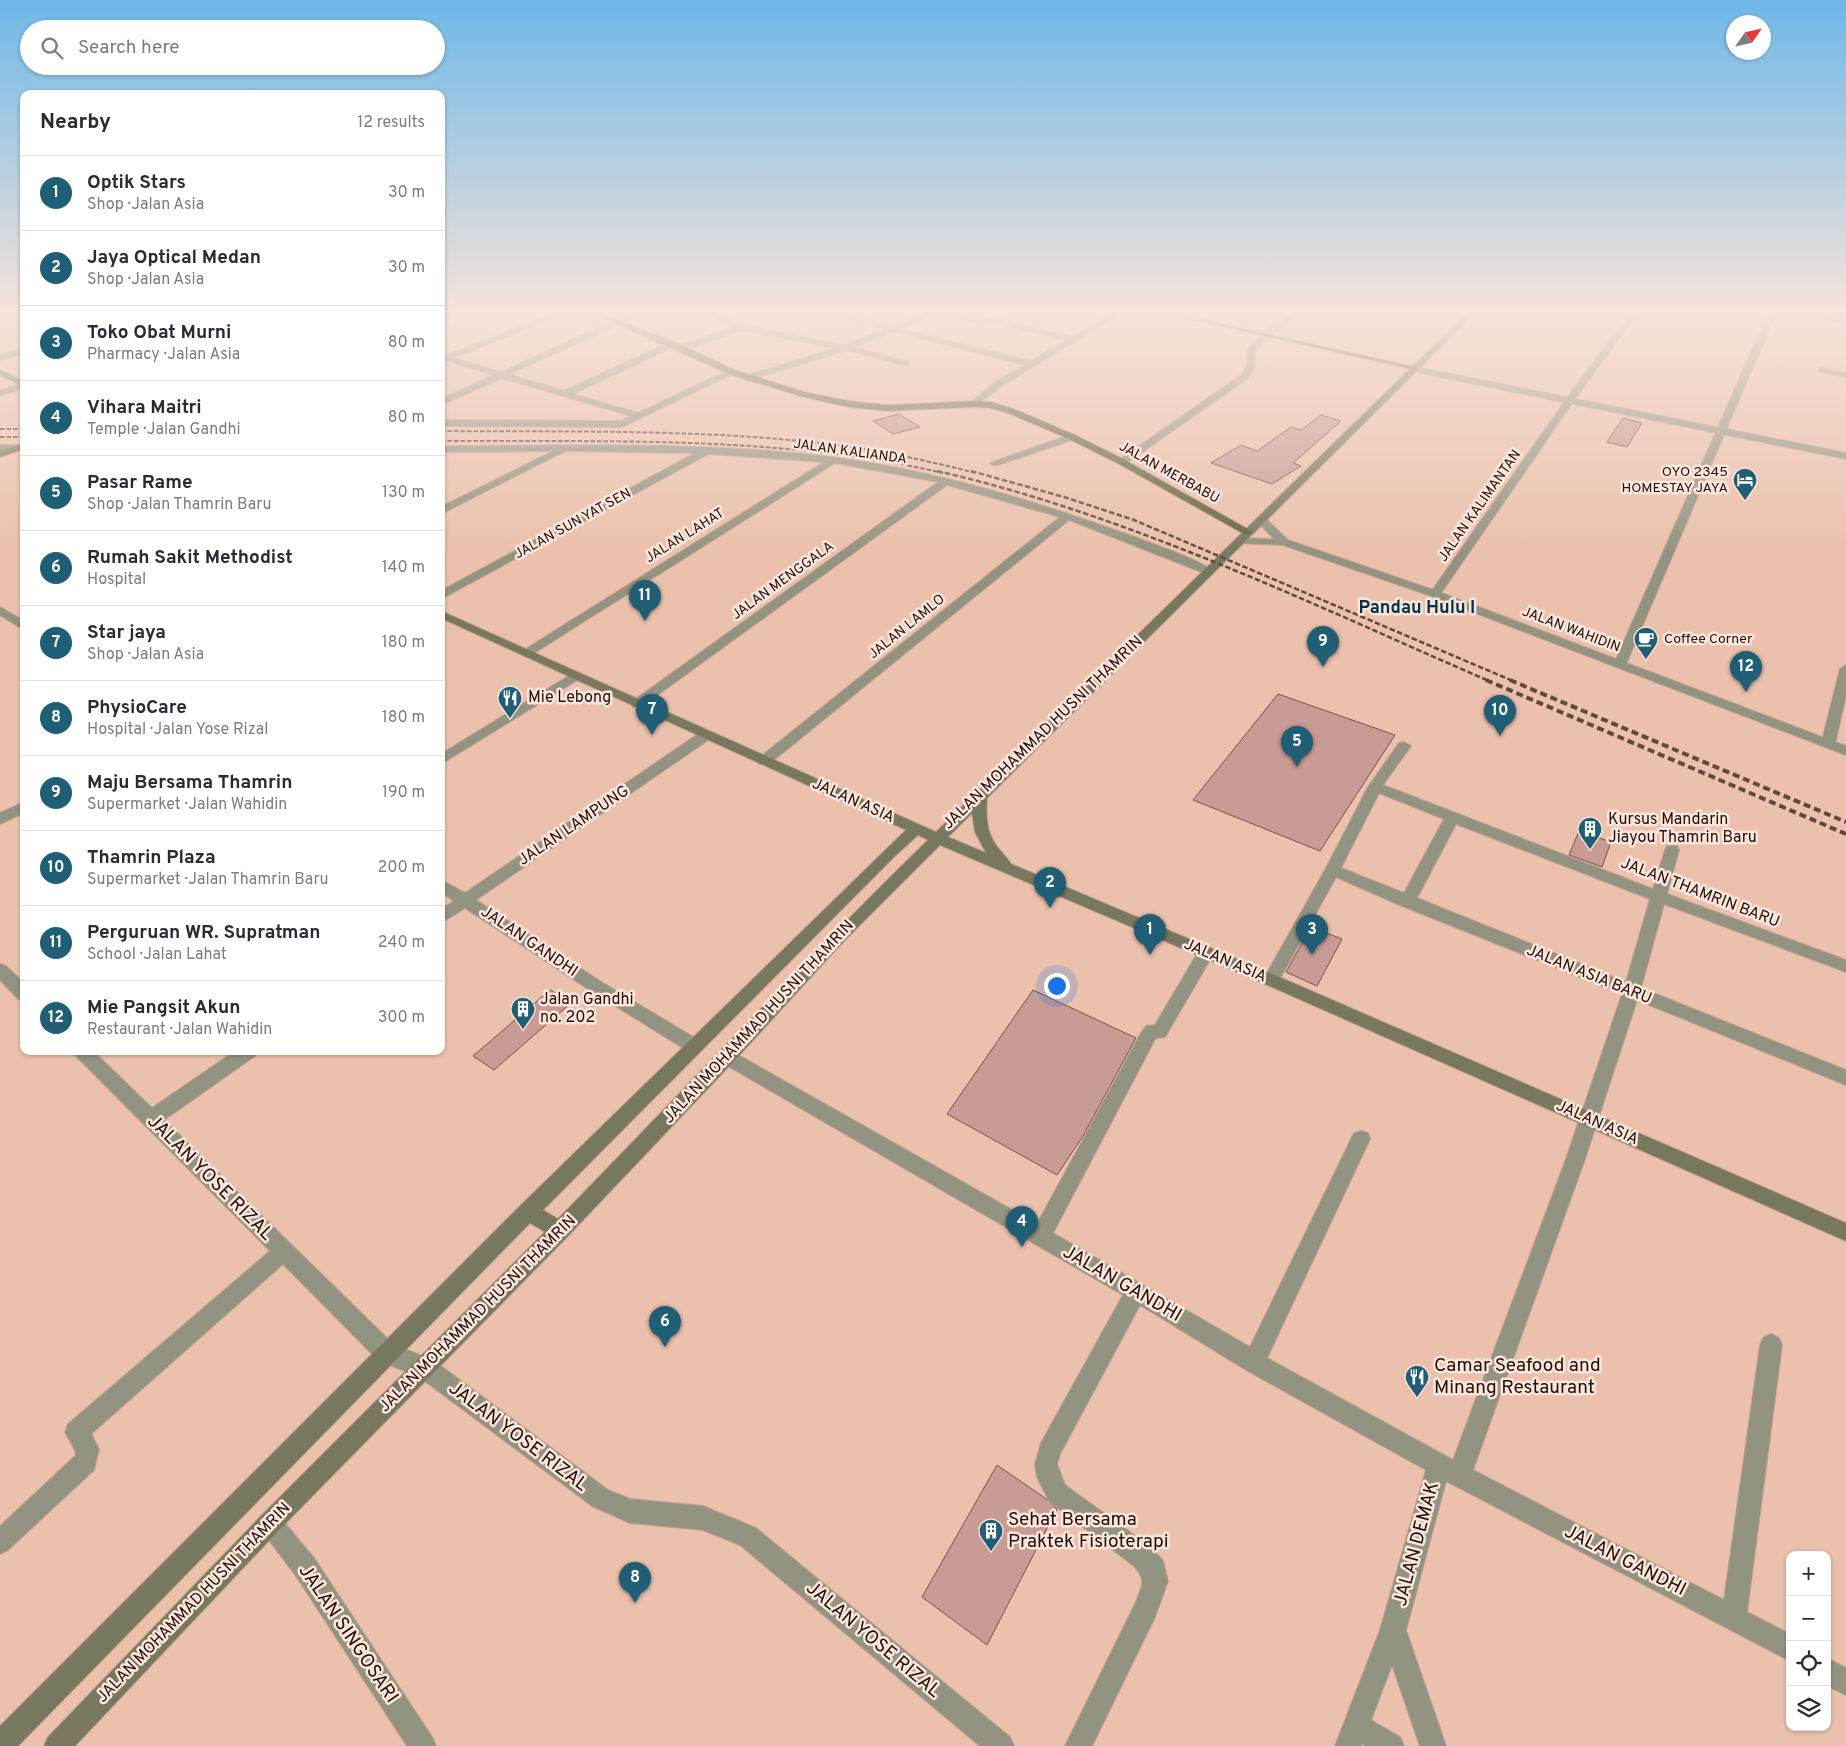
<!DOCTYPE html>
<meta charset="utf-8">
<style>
:root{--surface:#fff;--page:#f7f7f7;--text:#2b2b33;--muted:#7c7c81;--line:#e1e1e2;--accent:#205e75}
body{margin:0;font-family:Overpass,sans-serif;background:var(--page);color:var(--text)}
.controls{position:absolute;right:15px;bottom:15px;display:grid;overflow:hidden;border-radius:10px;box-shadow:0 1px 4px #0004}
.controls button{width:45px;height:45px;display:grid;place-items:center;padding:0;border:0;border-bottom:1px solid var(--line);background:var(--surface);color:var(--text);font:25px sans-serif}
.compass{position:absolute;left:1726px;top:15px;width:45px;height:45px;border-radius:50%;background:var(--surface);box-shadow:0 1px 4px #0004;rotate:56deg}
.you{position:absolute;left:1056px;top:985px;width:18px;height:18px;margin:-12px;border:4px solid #fff;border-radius:50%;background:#1a73e8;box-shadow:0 0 0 8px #1a73e833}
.badge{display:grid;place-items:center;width:32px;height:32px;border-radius:50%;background:var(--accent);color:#fff;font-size:16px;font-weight:700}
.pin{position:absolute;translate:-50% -41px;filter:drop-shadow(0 1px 2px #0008)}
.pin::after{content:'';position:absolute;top:26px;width:18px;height:15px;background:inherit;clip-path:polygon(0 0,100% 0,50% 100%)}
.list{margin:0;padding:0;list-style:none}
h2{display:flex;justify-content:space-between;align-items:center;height:65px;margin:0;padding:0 20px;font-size:21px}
h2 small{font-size:16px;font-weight:400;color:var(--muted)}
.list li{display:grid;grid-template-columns:32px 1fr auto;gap:15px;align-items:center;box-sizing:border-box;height:75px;padding:0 20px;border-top:1px solid var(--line)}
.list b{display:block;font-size:19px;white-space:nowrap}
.list p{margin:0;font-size:16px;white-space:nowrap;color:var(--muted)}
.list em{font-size:16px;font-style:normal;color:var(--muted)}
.icon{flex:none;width:28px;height:28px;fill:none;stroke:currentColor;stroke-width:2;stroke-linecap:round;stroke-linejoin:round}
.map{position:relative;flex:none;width:1846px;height:1746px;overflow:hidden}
.search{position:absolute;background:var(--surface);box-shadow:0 1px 4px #0004;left:20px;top:20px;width:425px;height:55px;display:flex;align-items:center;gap:12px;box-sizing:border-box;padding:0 18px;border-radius:28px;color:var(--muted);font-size:19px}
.panel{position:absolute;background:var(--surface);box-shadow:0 1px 4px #0004;left:20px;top:90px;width:425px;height:965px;border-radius:10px}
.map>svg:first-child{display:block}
.building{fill:#c99b95;stroke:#7b524d}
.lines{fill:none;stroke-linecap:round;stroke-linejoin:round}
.minor-casing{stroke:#c6a08f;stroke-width:2}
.tertiary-casing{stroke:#c6a08f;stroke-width:2}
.secondary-casing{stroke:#c6a08f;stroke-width:2}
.primary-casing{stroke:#c6a08f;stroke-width:2}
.minor{fill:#939381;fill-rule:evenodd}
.tertiary{fill:#939381;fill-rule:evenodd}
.secondary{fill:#78785e;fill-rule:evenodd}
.primary{fill:#656444;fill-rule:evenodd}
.rail-far2{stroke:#61493e;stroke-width:2;stroke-dasharray:4.5 2;stroke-linecap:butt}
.rail-far1{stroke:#61493e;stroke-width:2.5;stroke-dasharray:5.5 2.5;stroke-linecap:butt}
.rail{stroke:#61493e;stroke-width:4;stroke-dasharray:7 4;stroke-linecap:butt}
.labels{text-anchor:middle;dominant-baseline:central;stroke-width:5;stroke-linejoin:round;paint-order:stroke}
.far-street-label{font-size:14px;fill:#1f1009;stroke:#fce6dc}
.far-poi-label{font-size:14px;fill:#1f1009;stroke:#fce6dc;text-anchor:end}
.poi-label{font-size:16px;fill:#1f1009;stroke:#fce6dc;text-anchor:start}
.street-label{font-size:16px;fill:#1f1009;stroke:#fce6dc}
.far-district-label{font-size:18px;font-weight:bold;fill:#003445;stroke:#fce6dc}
.near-street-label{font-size:19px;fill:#1f1009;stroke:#fce6dc}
.near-poi-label{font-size:19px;fill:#1f1009;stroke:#fce6dc;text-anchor:start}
</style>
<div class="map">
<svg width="1846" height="1746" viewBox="0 0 1846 1746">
<rect width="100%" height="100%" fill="#ebc0ac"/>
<!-- building -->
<g class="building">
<polygon points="899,414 920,427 893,434 873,421"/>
<polygon points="1321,415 1341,421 1293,463 1301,466 1272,484 1211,463 1241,445 1257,451 1291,427 1301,430"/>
<polygon points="1623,418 1642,423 1627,447 1607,442"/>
<polygon points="1278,694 1395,735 1320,851 1193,800"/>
<polygon points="1579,831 1611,842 1602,867 1569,855"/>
<polygon points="1311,927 1342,939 1317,986 1286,972"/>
<polygon points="550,990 571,1003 494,1070 473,1056"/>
<polygon points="1033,990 1136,1038 1083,1136 1057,1175 947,1114"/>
<polygon points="997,1465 1045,1498 1057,1509 987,1645 922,1597"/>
</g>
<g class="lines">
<defs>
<g id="minor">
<polygon points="451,311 462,311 441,319 441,314"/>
<polygon points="561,311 571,311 453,358 501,372 615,320 648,311 659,311 621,324 509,374 564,391 669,342 675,342 675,346 573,394 638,413 729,370 736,372 622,427 441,426 441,420 621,421 631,416 502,378 441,405 441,399 494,375 445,360 441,361 441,357"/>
<path d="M699,311H709L746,326L846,345L885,329L817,311H829L892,326L930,311H945L974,318L999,320L1072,337L1116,311H1125L1003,385L974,407L970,404L971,402L997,381L1025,365L893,331L855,348L908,362V366L847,350L747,381L743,378L744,376L837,348L741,330L684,350H678V346L734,327ZM937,313L974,322L999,324L1066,340L1031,361L900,329Z"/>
<polygon points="1294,311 1302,311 1269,337 1254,352 1255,366 1247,379 1125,464 1119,464 1119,460 1241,375 1247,366 1247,350 1263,333"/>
<polygon points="1631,311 1639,311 1573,402 1439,596 1431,596 1429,594 1431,592 1567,398"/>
<polygon points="1769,311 1777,311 1626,664 1624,667 1616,667 1614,664"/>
<polygon points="1782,311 1798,311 1846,319 1846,323"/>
<polygon points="24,349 24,354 0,360 0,355"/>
<polygon points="1820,368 1846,373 1846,377 1820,372"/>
<polygon points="24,383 24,388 0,396 0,390"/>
<polygon points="1072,434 1077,437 1075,439 998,465 992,465 990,463"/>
<polygon points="0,445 17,445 22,448 17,451 0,451"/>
<path d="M441,446C571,446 702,441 831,457C928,469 1023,497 1115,530C1133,536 1203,561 1213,571L1212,573H1204L1069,520L769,764H759L757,761L759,758L1060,517L947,485L641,707H633L631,704L633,701L938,482L835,463L528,657L524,656L522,653L524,650L824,462L708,454L441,599V591L695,453L565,451L441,514V507L553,451L441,452Z"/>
<polygon points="0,607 24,621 24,630 0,615"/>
<polygon points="1846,665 1846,695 1835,744 1828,748 1821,744 1840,669"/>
<polygon points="575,672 579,673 581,676 579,679 441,764 441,754"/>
<polygon points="706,731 713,735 711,738 476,900 603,983 700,1041 703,1046 700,1051 694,1053 688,1051 591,991 465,908 441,923 441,909 454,901 441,892 441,880 465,893 701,732"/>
<path d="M1404,742L1411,746L1383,785L1653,889L1665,850L1667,846H1677L1679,850L1667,894L1846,960V972L1664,904L1641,988L1846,1070V1085L1637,1000L1585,1159L1473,1470L1724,1600L1760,1345L1763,1338L1771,1334L1779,1338L1782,1345L1747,1612L1790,1634V1661L1446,1481L1406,1630L1446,1746H1420L1392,1665L1371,1720L1400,1737L1404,1746H1365L1362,1744L1361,1746H1335L1380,1630L1426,1470L1246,1370L1140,1305L1060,1454L1057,1464L1065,1485L1152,1548L1163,1561L1168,1581L1155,1617L1092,1746H1065L1136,1602C1142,1584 1147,1581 1134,1566L1049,1501L1037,1477L1035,1464L1041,1443L1123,1295L721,1062L718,1057L721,1052L727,1050L733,1052L1037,1224L1141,1033L1146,1026L1155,1025L1200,949L1206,947L1212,949L1214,953L1165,1037L1156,1038L1153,1043L1053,1233L1250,1347L1354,1133L1361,1131L1368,1133L1370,1139L1267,1358L1453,1460L1566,1159L1622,994L1402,906L1336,877L1277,984L1271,986L1265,984L1263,980L1325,870L1368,787L1399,743ZM1379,793L1444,819L1404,893L1341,868ZM1456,824L1650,899L1626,982L1417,898Z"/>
<polygon points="24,802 24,813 0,824 0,813"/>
<polygon points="0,964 6,966 24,983 24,1000 18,999 0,980"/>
<polygon points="73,1051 93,1051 152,1108 235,1051 258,1051 255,1056 164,1120 394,1345 433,1360 608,1490 630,1499 703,1506 756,1528 1010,1737 1014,1746 980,1746 740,1545 703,1530 630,1523 592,1506 418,1376 379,1361 283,1264 91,1434 99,1449 94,1470 8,1550 0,1554 0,1526 75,1456 76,1452 65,1432 68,1424 270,1251 76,1056"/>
<polygon points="270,1511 278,1515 314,1558 432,1737 436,1746 407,1746 296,1576 262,1531 258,1523 262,1515"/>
<polygon points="1827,1658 1846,1668 1846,1695 1827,1686"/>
</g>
<g id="tertiary">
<polygon points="1412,366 1846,453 1846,459 1430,375 1412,370"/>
<polygon points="1261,517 1265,518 1288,540 1439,592 1846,746 1846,755 1431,596 1283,545 1235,543 1234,541 1239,538 1274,539 1256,520"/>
</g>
<g id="secondary">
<path d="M1469,311H1477L987,798C986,814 986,831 996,845C1000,851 1007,857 1011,864L1277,976L1846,1223V1241L1265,984L940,845L843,942L733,1062L567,1237L278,1531L75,1746H44L48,1737L262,1515L545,1232L530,1223L18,1746H0V1726L521,1205L906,830L441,618V611L936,832ZM972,813L975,832L986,853L948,837ZM918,835L928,840C802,963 681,1093 558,1219L543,1210L894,857Z"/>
<polygon points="0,370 24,381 24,387 0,375"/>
<polygon points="24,443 24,449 0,457 0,451"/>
</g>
<g id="primary">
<polygon points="587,311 597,311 675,342 735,370 805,392 849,401 887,405 974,401 991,402 1014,409 1075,435 1125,460 1253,532 1248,535 1244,534 1119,464 1069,439 1008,413 990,408 974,407 887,411 849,407 803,397 729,374"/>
<polygon points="1153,311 1166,311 1419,368 1415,370"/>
</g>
</defs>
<!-- minor casing -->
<use href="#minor" class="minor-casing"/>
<!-- tertiary casing -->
<use href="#tertiary" class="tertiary-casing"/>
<!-- secondary casing -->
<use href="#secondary" class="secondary-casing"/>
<!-- primary casing -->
<use href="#primary" class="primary-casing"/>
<!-- minor -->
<use href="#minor" class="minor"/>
<!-- tertiary -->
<use href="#tertiary" class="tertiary"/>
<!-- secondary -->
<use href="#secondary" class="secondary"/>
<!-- primary -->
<use href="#primary" class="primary"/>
<!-- rail-far2 -->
<g class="rail-far2">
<polyline points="0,429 24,429"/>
<path d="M441,431C567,432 694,429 820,443C873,449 925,460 976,473"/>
<polyline points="0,437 24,437"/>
<path d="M441,441C608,442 779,435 943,473"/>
</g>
<!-- rail-far1 -->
<g class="rail-far1">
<path d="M937,471C1129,515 1309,603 1489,681"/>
<polyline points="971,471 1064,497 1134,520 1513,681"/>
</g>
<!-- rail -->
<g class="rail">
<polyline points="1486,680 1846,834"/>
<polyline points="1510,680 1846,822"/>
</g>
</g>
<!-- sky -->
<linearGradient id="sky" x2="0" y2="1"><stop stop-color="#6db8e8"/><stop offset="0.56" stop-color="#f6e3da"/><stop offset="1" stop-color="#f6e3da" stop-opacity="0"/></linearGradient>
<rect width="1846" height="555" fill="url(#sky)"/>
<!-- icons -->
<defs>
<symbol id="hotel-pin" viewBox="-11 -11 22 30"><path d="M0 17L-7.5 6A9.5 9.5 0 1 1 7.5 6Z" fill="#205e75" stroke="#fce6dc"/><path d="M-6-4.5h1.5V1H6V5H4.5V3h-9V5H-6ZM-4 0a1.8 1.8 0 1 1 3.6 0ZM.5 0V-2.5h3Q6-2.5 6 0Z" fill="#fff"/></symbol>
<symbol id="cafe-pin" viewBox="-11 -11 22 30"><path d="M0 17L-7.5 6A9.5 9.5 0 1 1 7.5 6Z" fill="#205e75" stroke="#fce6dc"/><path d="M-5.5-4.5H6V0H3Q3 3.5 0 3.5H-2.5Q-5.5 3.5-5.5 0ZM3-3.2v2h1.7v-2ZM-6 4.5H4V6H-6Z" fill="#fff"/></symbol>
<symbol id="restaurant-pin" viewBox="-11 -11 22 30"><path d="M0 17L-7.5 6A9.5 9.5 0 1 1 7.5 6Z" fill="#205e75" stroke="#fce6dc"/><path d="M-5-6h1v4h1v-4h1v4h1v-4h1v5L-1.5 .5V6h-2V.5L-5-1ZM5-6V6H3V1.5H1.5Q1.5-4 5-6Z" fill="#fff"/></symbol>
<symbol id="building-pin" viewBox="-11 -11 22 30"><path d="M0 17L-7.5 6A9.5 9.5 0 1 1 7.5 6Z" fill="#205e75" stroke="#fce6dc"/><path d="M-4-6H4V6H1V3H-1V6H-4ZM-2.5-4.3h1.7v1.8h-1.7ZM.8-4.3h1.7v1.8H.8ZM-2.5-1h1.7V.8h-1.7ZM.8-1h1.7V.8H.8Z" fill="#fff"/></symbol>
</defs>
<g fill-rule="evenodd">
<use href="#hotel-pin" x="1731" y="466" width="28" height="38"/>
<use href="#cafe-pin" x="1632" y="625" width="28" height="38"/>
<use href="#restaurant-pin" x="496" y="684" width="28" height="38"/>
<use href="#building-pin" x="1576" y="815" width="28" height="38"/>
<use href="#building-pin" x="509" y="995" width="28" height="38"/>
<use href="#restaurant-pin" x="1403" y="1363" width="28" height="38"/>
<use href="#building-pin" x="977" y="1517" width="28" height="38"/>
</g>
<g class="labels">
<!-- far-street labels -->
<g class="far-street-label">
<text transform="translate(850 452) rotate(8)">JALAN KALIANDA</text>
<text transform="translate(1169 473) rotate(29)">JALAN MERBABU</text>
<text transform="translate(1480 506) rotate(-55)">JALAN KALIMANTAN</text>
<text transform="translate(573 524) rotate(-29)">JALAN SUN YAT SEN</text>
<text transform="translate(685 536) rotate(-32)">JALAN LAHAT</text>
<text transform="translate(783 581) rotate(-36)">JALAN MENGGALA</text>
<text transform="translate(907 627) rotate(-39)">JALAN LAMLO</text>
<text transform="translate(1571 630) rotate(21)">JALAN WAHIDIN</text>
</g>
<!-- far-poi labels -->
<g class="far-poi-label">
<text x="1728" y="472">OYO 2345<tspan x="1728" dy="16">HOMESTAY JAYA</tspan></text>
<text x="1664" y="639" text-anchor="start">Coffee Corner</text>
</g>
<!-- poi labels -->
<g class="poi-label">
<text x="528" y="698">Mie Lebong</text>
<text x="1608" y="820">Kursus Mandarin<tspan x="1608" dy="18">Jiayou Thamrin Baru</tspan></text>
<text x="540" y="1000">Jalan Gandhi<tspan x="540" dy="18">no. 202</tspan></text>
</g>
<!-- street labels -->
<g class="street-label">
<text transform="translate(1043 733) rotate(-44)">JALAN MOHAMMAD HUSNI THAMRIN</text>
<text transform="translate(853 801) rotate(24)">JALAN ASIA</text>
<text transform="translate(574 826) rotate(-34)">JALAN LAMPUNG</text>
<text transform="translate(1700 893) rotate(21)">JALAN THAMRIN BARU</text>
<text transform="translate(529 942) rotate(34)">JALAN GANDHI</text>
<text transform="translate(1225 961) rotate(23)">JALAN ASIA</text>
<text transform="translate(1589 975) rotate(22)">JALAN ASIA BARU</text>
<text transform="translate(759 1022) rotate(-47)">JALAN MOHAMMAD HUSNI THAMRIN</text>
<text transform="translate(1597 1123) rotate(24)">JALAN ASIA</text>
<text transform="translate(478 1314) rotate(-45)">JALAN MOHAMMAD HUSNI THAMRIN</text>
<text transform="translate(194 1603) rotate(-46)">JALAN MOHAMMAD HUSNI THAMRIN</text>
</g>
<!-- far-district labels -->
<g class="far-district-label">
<text x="1417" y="608">Pandau Hulu I</text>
</g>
<!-- near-street labels -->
<g class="near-street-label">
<text transform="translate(210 1178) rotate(45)">JALAN YOSE RIZAL</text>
<text transform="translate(1122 1284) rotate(30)">JALAN GANDHI</text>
<text transform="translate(518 1437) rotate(37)">JALAN YOSE RIZAL</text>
<text transform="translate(1417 1544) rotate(-75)">JALAN DEMAK</text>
<text transform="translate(1625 1561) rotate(27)">JALAN GANDHI</text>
<text transform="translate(348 1634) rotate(56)">JALAN SINGOSARI</text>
<text transform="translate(873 1640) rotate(40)">JALAN YOSE RIZAL</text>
</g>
<!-- near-poi labels -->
<g class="near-poi-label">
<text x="1434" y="1366">Camar Seafood and<tspan x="1434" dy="22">Minang Restaurant</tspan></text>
<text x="1008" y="1520">Sehat Bersama<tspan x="1008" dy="22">Praktek Fisioterapi</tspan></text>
</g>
</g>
</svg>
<div class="controls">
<button>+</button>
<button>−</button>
<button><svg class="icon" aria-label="locate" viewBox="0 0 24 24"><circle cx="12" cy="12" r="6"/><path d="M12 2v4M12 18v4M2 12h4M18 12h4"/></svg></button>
<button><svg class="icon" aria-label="layers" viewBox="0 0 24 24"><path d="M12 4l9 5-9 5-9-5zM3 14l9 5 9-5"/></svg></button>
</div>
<svg class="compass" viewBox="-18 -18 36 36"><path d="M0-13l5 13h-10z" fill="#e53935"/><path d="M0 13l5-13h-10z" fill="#7c7c81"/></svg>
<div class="you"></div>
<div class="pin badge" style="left:1150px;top:955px">1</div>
<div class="pin badge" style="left:1050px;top:908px">2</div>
<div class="pin badge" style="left:1312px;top:955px">3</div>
<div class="pin badge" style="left:1022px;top:1247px">4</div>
<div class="pin badge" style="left:1297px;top:767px">5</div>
<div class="pin badge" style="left:665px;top:1347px">6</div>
<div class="pin badge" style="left:652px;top:735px">7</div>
<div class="pin badge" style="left:635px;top:1603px">8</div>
<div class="pin badge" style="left:1323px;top:667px">9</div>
<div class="pin badge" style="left:1500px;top:736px">10</div>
<div class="pin badge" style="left:645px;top:621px">11</div>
<div class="pin badge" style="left:1746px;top:692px">12</div>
<div class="search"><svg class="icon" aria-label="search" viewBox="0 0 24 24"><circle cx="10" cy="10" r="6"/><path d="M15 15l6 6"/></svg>Search here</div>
<section class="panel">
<h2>Nearby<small>12 results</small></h2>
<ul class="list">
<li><span class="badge">1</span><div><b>Optik Stars</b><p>Shop · Jalan Asia</p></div><em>30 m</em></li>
<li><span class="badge">2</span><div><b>Jaya Optical Medan</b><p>Shop · Jalan Asia</p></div><em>30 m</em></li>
<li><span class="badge">3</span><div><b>Toko Obat Murni</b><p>Pharmacy · Jalan Asia</p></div><em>80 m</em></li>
<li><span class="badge">4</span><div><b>Vihara Maitri</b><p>Temple · Jalan Gandhi</p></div><em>80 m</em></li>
<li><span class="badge">5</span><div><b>Pasar Rame</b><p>Shop · Jalan Thamrin Baru</p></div><em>130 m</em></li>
<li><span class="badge">6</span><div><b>Rumah Sakit Methodist</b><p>Hospital</p></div><em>140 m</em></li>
<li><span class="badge">7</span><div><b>Star jaya</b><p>Shop · Jalan Asia</p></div><em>180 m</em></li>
<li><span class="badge">8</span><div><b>PhysioCare</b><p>Hospital · Jalan Yose Rizal</p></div><em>180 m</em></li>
<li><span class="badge">9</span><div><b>Maju Bersama Thamrin</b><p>Supermarket · Jalan Wahidin</p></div><em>190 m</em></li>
<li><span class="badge">10</span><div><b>Thamrin Plaza</b><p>Supermarket · Jalan Thamrin Baru</p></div><em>200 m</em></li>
<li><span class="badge">11</span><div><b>Perguruan WR. Supratman</b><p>School · Jalan Lahat</p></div><em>240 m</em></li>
<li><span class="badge">12</span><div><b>Mie Pangsit Akun</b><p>Restaurant · Jalan Wahidin</p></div><em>300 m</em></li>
</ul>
</section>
</div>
